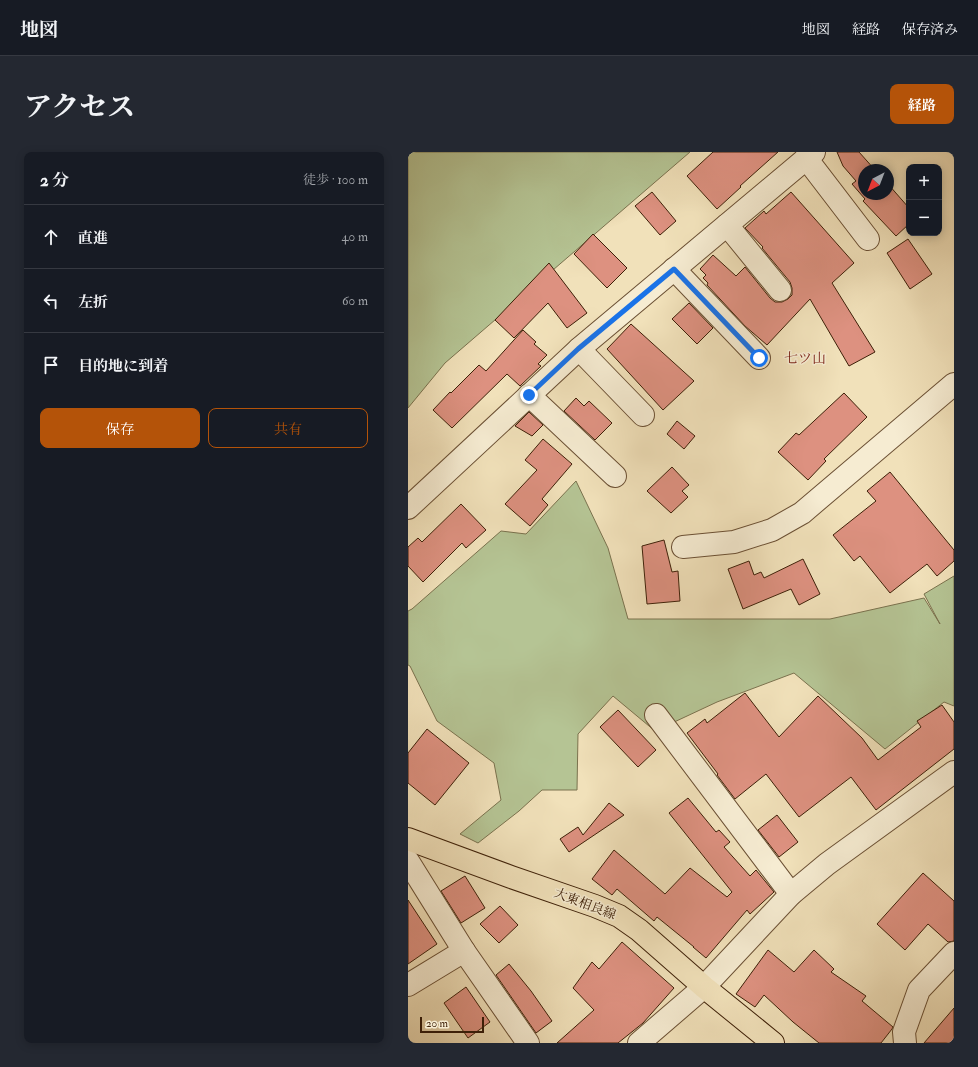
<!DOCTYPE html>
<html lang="ja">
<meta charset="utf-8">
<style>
:root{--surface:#171b24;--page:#242831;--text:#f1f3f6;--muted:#9ea1a6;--line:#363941;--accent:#b45309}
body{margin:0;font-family:"IM FELL Double Pica","Noto Serif JP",serif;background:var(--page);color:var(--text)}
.controls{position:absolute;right:12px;top:12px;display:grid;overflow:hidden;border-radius:8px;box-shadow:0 2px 10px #0003}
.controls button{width:36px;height:36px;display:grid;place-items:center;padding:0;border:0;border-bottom:1px solid var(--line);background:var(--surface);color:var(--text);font:20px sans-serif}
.compass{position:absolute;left:450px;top:12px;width:36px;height:36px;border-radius:50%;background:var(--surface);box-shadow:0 2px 10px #0003;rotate:222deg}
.scale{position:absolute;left:12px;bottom:10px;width:64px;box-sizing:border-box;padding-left:4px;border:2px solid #3e2008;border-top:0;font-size:11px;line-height:14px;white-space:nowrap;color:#3e2008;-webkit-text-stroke:3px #f6ecd2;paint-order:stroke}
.stop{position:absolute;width:12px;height:12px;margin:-9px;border:3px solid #1a73e8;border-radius:50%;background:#fff}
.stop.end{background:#1a73e8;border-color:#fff;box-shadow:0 1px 4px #0008}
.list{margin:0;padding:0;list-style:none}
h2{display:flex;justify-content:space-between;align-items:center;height:52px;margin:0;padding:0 16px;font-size:17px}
h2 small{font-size:13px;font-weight:400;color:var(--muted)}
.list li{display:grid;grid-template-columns:26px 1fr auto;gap:12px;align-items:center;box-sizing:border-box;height:64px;padding:0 16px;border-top:1px solid var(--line)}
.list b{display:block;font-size:15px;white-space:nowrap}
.list em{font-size:13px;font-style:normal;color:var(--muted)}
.actions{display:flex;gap:8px;padding:12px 16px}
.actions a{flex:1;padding:9px 0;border:1px solid var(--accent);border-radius:8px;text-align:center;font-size:14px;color:var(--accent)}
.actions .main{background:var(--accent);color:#fff}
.icon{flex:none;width:22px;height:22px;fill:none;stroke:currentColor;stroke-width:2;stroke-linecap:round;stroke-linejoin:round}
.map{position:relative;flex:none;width:546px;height:891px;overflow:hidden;border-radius:8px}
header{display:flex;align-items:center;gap:24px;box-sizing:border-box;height:56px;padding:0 20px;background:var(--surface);border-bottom:1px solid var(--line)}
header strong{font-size:19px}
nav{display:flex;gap:22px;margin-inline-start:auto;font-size:14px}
.intro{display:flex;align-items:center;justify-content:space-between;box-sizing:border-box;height:96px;padding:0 24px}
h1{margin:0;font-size:28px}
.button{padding:10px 18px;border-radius:8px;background:var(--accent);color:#fff;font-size:14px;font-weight:700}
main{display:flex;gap:24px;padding:0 24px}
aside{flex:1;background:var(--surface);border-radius:8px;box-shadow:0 2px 10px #0003}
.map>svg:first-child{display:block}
.green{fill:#b5c494;stroke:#7a724e}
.building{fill:#dd9180;stroke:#3e2008}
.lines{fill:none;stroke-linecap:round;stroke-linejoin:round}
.minor-casing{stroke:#6b5034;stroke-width:24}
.major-casing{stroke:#3e2008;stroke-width:24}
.minor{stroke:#f6ecd2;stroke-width:22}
.major{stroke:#f1e1ba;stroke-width:22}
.route{stroke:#1a73e8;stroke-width:5}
.labels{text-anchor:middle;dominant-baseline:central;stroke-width:3;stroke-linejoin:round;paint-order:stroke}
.street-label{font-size:13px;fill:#3e2008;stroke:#f6ecd2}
.neighbourhood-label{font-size:14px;fill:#7a1f14;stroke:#f6ecd2}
</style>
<header>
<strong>地図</strong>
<nav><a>地図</a><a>経路</a><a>保存済み</a></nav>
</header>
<div class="intro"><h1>アクセス</h1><a class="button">経路</a></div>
<main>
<aside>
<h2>2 分<small>徒歩 · 100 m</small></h2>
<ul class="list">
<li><svg class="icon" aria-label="ahead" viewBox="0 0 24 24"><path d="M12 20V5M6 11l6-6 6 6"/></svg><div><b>直進</b></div><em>40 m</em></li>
<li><svg class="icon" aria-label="left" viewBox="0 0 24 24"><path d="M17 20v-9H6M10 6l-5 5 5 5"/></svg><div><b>左折</b></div><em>60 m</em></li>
<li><svg class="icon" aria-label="arrive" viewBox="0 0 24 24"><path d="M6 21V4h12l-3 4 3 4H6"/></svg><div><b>目的地に到着</b></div></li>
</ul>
<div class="actions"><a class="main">保存</a><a>共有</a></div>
</aside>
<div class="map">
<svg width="546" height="891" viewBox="0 0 546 891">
<rect width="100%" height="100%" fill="#f1e1ba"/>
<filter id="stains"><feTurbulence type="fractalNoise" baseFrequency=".005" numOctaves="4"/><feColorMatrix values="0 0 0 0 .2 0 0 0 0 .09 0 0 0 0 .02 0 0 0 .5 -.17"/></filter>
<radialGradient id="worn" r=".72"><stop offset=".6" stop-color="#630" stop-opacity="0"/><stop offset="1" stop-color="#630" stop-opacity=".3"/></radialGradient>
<!-- green -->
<g class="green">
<polygon points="0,0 282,0 37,211 0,256"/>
<polygon points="168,329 200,396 220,467 422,467 516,446 532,472 516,442 546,424 546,554 536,550 477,597 386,521 309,550 247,579 205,544 170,582 169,638 134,638 111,659 70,691 52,682 93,648 86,611 29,569 2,514 0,513 0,459 4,457 93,379 118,382"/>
</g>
<!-- building -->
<g class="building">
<polygon points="305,0 370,0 332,34 333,35 309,57 279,24"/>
<polygon points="429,0 451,0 467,18 456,18 456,42 480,42 480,32 501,56 501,72 488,84 455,49 457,47 444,32 448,29 435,14"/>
<polygon points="244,40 268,69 252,83 227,54"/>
<polygon points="383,40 446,111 424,131 467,200 441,214 402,147 359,193 337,174 299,133 300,131 295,126 298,123 292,117 305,103 328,124 337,115 362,146 367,150 374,150 380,147 384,143 384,136 382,130 354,96 355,95 337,76 356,59 358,62"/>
<polygon points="185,82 219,116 199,136 166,102"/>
<polygon points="500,87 524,122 502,137 479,101"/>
<polygon points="141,111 179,161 159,176 140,151 106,186 87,168"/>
<polygon points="281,151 305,176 289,192 264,167"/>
<polygon points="223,172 286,229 255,258 199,197"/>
<polygon points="115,178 128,190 126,192 139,203 130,212 133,214 112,234 99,222 44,276 25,258 42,240 43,241 71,213 78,219"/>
<polygon points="436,241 459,265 416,307 418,309 400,328 370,300 388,281 391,283"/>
<polygon points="168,246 176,254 181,249 204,271 187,288 156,259"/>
<polygon points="121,260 135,273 124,284 107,274"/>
<polygon points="269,269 287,284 276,297 259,282"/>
<polygon points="135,287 164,312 134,347 140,353 122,374 97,352 129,318 117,308"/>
<polygon points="264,315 281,333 274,339 280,345 263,361 239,339"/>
<polygon points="482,320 546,398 546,409 529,424 519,412 482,441 452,404 446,409 425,383 468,349 459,339"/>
<polygon points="53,352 78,378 58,396 54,391 15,430 0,414 0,395 10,386 14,390"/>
<polygon points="256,388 264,420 270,419 272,449 239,452 234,394"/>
<polygon points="395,407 412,442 391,453 383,437 335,457 320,417 341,409 346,423 353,420 356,426"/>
<polygon points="337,541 371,585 410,544 454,586 470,608 513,575 509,569 534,553 546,570 546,597 468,658 443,625 391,665 358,622 327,647 309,623 310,622 279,581 297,567 299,571"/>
<polygon points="210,558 248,598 230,615 192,575"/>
<polygon points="19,577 61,611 27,653 0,631 0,601"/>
<polygon points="280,646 308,680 311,678 322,690 316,695 342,724 348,718 366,740 342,762 339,758 298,806 285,795 286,795 249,765 246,769 209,737 204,743 184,727 206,698 257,742 282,716 319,745 324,740 261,661"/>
<polygon points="201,651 216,663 161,700 152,687 170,675 175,683"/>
<polygon points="369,663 390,690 371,705 350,678"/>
<polygon points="515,721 546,749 546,789 540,790 520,772 497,798 469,772"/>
<polygon points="57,724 77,756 53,771 33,739"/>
<polygon points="0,748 29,792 0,812"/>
<polygon points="92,754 110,773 91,791 72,772"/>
<polygon points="214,790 266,836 235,871 210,891 149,891 186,858 165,836 184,810 191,817"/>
<polygon points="360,798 386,820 406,798 426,817 423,820 458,844 454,849 485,875 484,877 473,891 411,891 385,870 356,843 347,855 328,842"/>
<polygon points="101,812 123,839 144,869 128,881 88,823"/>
<polygon points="58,835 82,870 60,886 36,851"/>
<polygon points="546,856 546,891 516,891"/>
</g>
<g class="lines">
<defs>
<g id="minor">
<polyline points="398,6 460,87"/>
<polyline points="319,73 372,138"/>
<polyline points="266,117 351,206"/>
<polyline points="171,197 235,263"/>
<polyline points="121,243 207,324"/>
<polyline points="0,356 171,197 406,0"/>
<polyline points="275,395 326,390 364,378 394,361 546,232"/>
<polyline points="248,563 383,742"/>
<polyline points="0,709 56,799 120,891"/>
<polyline points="0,833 56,799"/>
<polyline points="231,891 296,835 383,742 419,712 546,620"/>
<polyline points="497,891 496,880 511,838 546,801"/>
</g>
<polyline id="major" points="0,687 103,725 187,754 211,764 231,778 296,835 365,891"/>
</defs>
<!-- minor casing -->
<use href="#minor" class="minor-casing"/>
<!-- major casing -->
<use href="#major" class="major-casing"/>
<!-- minor -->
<use href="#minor" class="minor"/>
<!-- major -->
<use href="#major" class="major"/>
</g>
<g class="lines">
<!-- route -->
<polyline class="route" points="121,243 170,197 266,117 351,206"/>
</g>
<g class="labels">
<!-- street labels -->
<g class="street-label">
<text transform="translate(177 752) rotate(21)">大東相良線</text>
</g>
<!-- neighbourhood labels -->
<g class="neighbourhood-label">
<text x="397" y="206">七ツ山</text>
</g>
</g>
<rect width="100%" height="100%" filter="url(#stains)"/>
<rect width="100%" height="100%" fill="url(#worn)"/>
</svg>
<div class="controls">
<button>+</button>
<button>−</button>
</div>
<svg class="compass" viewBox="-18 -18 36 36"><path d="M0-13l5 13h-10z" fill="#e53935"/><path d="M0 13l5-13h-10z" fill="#9ea1a6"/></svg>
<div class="scale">20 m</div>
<div class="stop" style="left:351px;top:206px"></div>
<div class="stop end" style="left:121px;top:243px"></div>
</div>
</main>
